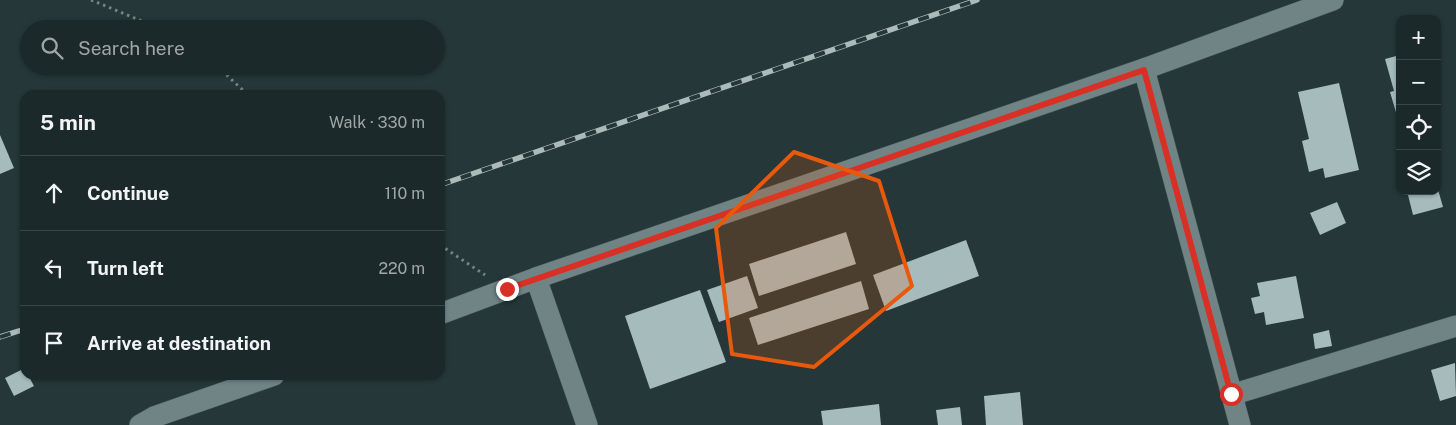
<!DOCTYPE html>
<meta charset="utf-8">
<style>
:root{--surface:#1c292a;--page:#293536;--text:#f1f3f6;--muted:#a0a6a8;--line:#3a4547}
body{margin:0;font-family:"Public Sans",sans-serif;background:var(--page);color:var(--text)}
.controls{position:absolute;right:15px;top:15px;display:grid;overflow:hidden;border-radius:10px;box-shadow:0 1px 4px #0004}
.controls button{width:45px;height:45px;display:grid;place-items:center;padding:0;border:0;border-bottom:1px solid var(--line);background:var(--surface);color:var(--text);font:25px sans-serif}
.stop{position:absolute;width:15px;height:15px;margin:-11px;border:4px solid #d93025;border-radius:50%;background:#fff}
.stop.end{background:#d93025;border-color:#fff;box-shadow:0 1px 5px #0008}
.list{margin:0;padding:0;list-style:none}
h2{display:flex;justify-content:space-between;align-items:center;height:65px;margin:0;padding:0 20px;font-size:21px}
h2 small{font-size:16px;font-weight:400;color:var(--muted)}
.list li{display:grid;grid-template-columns:32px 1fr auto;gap:15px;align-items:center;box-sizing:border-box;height:75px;padding:0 20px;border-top:1px solid var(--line)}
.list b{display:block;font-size:19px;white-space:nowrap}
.list em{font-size:16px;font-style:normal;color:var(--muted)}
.icon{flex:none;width:28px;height:28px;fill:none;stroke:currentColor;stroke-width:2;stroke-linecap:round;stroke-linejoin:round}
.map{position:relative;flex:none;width:1456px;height:425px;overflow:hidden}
.search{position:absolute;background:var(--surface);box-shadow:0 1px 4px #0004;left:20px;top:20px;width:425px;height:55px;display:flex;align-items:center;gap:12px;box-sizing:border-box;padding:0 18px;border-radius:28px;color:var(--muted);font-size:19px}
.panel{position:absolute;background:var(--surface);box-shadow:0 1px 4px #0004;left:20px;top:90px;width:425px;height:290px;border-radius:15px}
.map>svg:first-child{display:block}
.building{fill:#a5bbbc}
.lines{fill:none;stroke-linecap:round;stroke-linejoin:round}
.minor-casing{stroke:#445355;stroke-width:22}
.path{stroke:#758485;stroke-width:3;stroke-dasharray:2.5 4;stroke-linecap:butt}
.minor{stroke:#708486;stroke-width:21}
.rail-casing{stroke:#adbaba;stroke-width:5.5}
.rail{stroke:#253738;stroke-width:4;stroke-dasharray:11;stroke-linecap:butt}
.route{stroke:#d93025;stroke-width:6}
.marked{fill:#e8590c;fill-opacity:0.2;stroke:#e8590c;stroke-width:4;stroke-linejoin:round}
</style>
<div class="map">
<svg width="1456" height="425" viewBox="0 0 1456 425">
<rect width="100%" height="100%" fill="#253738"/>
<!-- building -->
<g class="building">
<polygon points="1400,55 1400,119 1398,119 1390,92 1394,91 1385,59"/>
<polygon points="1339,83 1359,170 1325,178 1323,168 1309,172 1302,141 1309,139 1298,92"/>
<polygon points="0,135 14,168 0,174"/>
<polygon points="1437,186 1443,207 1413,215 1407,191 1437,191"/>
<polygon points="1337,202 1346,223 1320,235 1310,213"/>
<polygon points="846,232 856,264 759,296 749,264"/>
<polygon points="966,240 979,276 886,311 873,275"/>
<polygon points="747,276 758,308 719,322 707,290"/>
<polygon points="1296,276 1304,318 1266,325 1264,312 1255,314 1251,298 1260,296 1257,283"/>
<polygon points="861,281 869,309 758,345 749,318"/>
<polygon points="700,290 726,362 650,389 625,316"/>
<polygon points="1329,330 1332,346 1315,349 1313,334"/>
<polygon points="1455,363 1456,396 1440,401 1431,370"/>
<polygon points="25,368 25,375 28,375 34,386 14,396 5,378"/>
<polygon points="1020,392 1023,425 986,425 984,396"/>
<polygon points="879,404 881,425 823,425 821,411"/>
<polygon points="960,407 962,425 938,425 936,410"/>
</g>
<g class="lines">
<defs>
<g id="minor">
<polyline points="1144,69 1240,425"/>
<polyline points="536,278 587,425"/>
<polyline points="440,314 536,278 1144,69 1333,0"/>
<polyline points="1231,395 1456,326"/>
<polyline points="140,425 154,417 274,375"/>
</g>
</defs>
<!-- minor casing -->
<use href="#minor" class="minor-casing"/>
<!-- path -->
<g class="path">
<polyline points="91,0 161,29"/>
<polyline points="217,66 248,95"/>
<polyline points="440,245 485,275"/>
</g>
<!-- minor -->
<use href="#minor" class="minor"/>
<defs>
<g id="rail">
<polyline points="440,185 977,0"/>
<polyline points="0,337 25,329"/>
</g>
</defs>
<!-- rail casing -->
<use href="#rail" class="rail-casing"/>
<!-- rail -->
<use href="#rail" class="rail"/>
</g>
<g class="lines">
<!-- route -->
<polyline class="route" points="507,289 1144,70 1231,394"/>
</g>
<!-- marked area -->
<path class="marked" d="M794,152L879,181L912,286L814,367L732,354L716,228Z"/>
</svg>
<div class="controls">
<button>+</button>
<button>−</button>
<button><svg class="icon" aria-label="locate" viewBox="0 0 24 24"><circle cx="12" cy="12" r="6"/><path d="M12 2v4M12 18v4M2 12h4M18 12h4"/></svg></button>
<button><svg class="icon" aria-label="layers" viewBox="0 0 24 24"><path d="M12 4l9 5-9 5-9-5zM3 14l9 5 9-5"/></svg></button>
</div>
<div class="stop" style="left:1231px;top:394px"></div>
<div class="stop end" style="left:507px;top:289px"></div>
<div class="search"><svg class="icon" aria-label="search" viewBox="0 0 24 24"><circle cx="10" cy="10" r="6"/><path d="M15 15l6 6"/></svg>Search here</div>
<section class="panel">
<h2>5 min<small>Walk · 330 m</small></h2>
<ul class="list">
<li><svg class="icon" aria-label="ahead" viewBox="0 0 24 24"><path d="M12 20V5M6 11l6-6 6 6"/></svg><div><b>Continue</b></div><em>110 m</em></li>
<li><svg class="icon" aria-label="left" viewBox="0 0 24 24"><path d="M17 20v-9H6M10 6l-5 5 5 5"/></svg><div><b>Turn left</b></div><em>220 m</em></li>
<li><svg class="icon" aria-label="arrive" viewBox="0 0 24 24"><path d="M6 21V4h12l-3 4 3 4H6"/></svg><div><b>Arrive at destination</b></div></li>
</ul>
</section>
</div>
